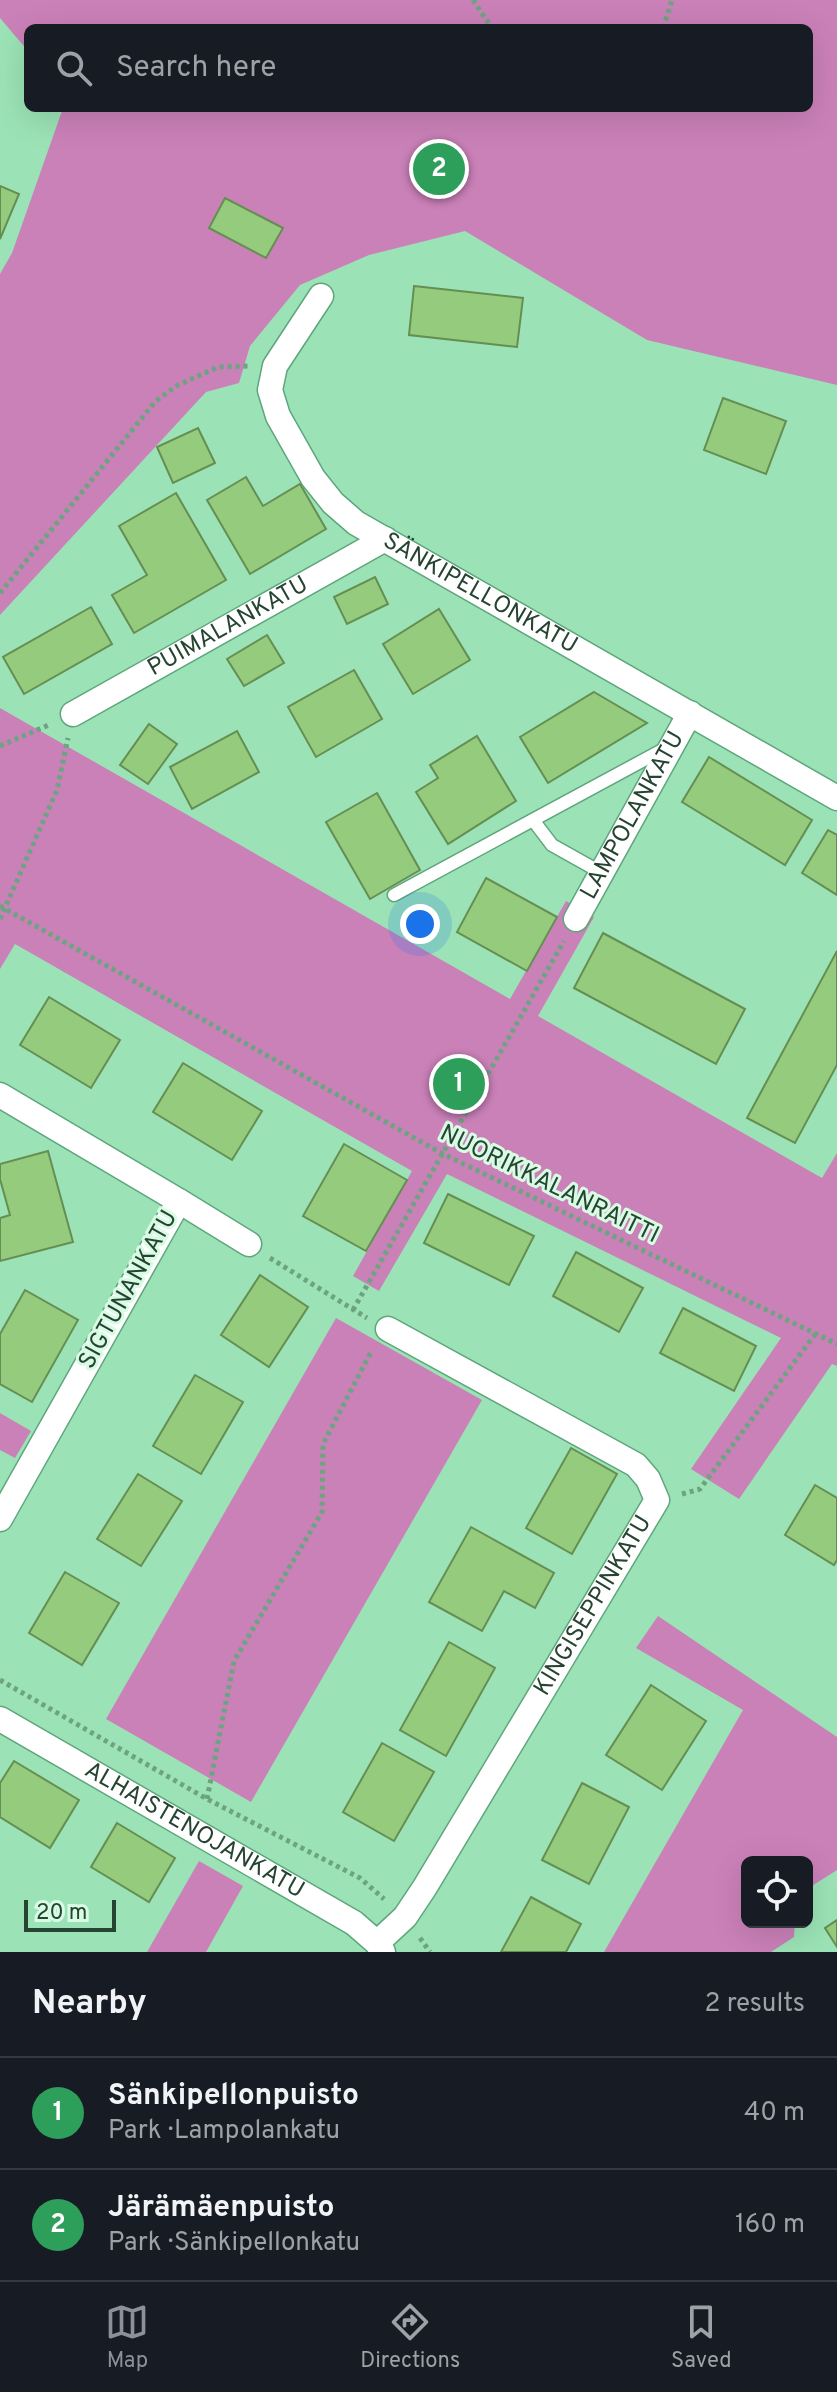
<!DOCTYPE html>
<meta charset="utf-8">
<style>
:root{--surface:#171b24;--page:#20242c;--text:#f1f3f6;--muted:#9ea1a6;--line:#363941;--accent:#8c9099}
body{margin:0;font-family:Overpass,sans-serif;background:var(--page);color:var(--text)}
.controls{position:absolute;right:24px;bottom:24px;display:grid;overflow:hidden;border-radius:12px;box-shadow:0 8px 32px #0002}
.controls button{width:72px;height:72px;display:grid;place-items:center;padding:0;border:0;border-bottom:2px solid var(--line);background:var(--surface);color:var(--text);font:40px sans-serif}
.scale{position:absolute;left:24px;bottom:20px;width:92px;box-sizing:border-box;padding-left:8px;border:4px solid #264432;border-top:0;font-size:22px;line-height:28px;white-space:nowrap;color:#264432;-webkit-text-stroke:6px #d8fbe4;paint-order:stroke}
.you{position:absolute;left:420px;top:924px;width:28px;height:28px;margin:-20px;border:6px solid #fff;border-radius:50%;background:#1a73e8;box-shadow:0 0 0 12px #1a73e833}
.badge{display:grid;place-items:center;width:52px;height:52px;border-radius:50%;background:var(--accent);color:#fff;font-size:26px;font-weight:700}
.pin{position:absolute;translate:-50% -50%;border:4px solid #fff;box-shadow:0 2px 8px #0006}
.list{margin:0;padding:0;list-style:none}
h2{display:flex;justify-content:space-between;align-items:center;height:104px;margin:0;padding:0 32px;font-size:34px}
h2 small{font-size:26px;font-weight:400;color:var(--muted)}
.list li{display:grid;grid-template-columns:52px 1fr auto;gap:24px;align-items:center;box-sizing:border-box;height:112px;padding:0 32px;border-top:2px solid var(--line)}
.list b{display:block;font-size:30px;white-space:nowrap}
.list p{margin:0;font-size:26px;white-space:nowrap;color:var(--muted)}
.list em{font-size:26px;font-style:normal;color:var(--muted)}
.icon{flex:none;width:44px;height:44px;fill:none;stroke:currentColor;stroke-width:2;stroke-linecap:round;stroke-linejoin:round}
.map{position:relative;flex:none;width:837px;height:1952px;overflow:hidden}
.search{position:absolute;background:var(--surface);box-shadow:0 8px 32px #0002;left:24px;right:24px;top:24px;height:88px;display:flex;align-items:center;gap:20px;box-sizing:border-box;padding:0 28px;border-radius:12px;color:var(--muted);font-size:30px}
.sheet{height:328px;background:var(--surface)}
nav{display:flex;justify-content:space-around;align-items:center;box-sizing:border-box;height:112px;border-top:2px solid var(--line);background:var(--surface);font-size:22px;color:var(--muted)}
nav a{display:grid;justify-items:center;gap:4px}
nav .on{color:var(--accent)}
.map>svg:first-child{display:block}
.green{fill:#ca81b8}
.building{fill:#95cb7c;stroke:#658e53;stroke-width:2}
.lines{fill:none;stroke-linecap:round;stroke-linejoin:round}
.service-casing{stroke:#5ea67b;stroke-width:15}
.minor-casing{stroke:#5ea67b;stroke-width:27}
.path{stroke:#6ca380;stroke-width:5;stroke-dasharray:4 4;stroke-linecap:butt}
.service{stroke:#fff;stroke-width:12}
.minor{stroke:#fff;stroke-width:24}
.labels{text-anchor:middle;dominant-baseline:central;stroke-width:6;stroke-linejoin:round;paint-order:stroke}
.street-label{font-size:24px;fill:#264432;stroke:#d8fbe4}
</style>
<div class="map">
<svg width="837" height="1952" viewBox="0 0 837 1952">
<rect width="100%" height="100%" fill="#9be3b6"/>
<!-- green -->
<g class="green">
<polygon points="0,0 837,0 837,385 647,340 465,231 369,255 300,285 250,346 239,383 206,392 0,615 0,274 12,253 63,108 809,108 809,28 28,28 28,51 0,18"/>
<polygon points="0,708 510,999 566,901 594,917 538,1016 822,1178 837,1153 837,1366 832,1364 739,1499 691,1469 781,1338 447,1174 379,1291 353,1276 412,1171 15,944 0,969"/>
<polygon points="336,1318 482,1400 251,1802 106,1719"/>
<polygon points="0,1413 31,1431 15,1458 0,1450"/>
<polygon points="658,1616 837,1737 837,1870 807,1889 807,1862 747,1862 747,1922 795,1922 794,1937 771,1952 604,1952 743,1710 636,1648"/>
<polygon points="199,1861 243,1886 206,1952 147,1952"/>
</g>
<!-- building -->
<g class="building">
<polygon points="0,186 19,194 0,239"/>
<polygon points="225,198 283,228 266,258 209,228"/>
<polygon points="414,286 523,298 517,347 409,335"/>
<polygon points="723,398 786,421 766,474 704,450"/>
<polygon points="198,428 215,463 173,483 157,447"/>
<polygon points="246,477 263,506 300,484 326,529 250,574 207,500"/>
<polygon points="176,493 226,580 134,633 112,595 147,575 119,526"/>
<polygon points="375,577 388,604 347,624 334,597"/>
<polygon points="91,607 112,644 24,694 3,657"/>
<polygon points="439,609 470,660 413,694 383,644"/>
<polygon points="267,635 284,663 244,686 227,659"/>
<polygon points="354,670 382,719 316,757 288,707"/>
<polygon points="594,692 647,723 548,783 520,737"/>
<polygon points="149,724 177,744 148,784 120,765"/>
<polygon points="237,731 259,772 192,809 170,767"/>
<polygon points="477,736 516,801 448,844 416,792 438,778 430,765"/>
<polygon points="709,757 812,820 785,865 682,802"/>
<polygon points="377,793 420,870 370,899 326,822"/>
<polygon points="828,830 837,835 837,895 802,873"/>
<polygon points="486,878 557,917 527,971 457,932"/>
<polygon points="603,933 745,1009 716,1064 574,988"/>
<polygon points="837,951 837,1065 795,1143 747,1118"/>
<polygon points="49,997 120,1040 91,1088 20,1045"/>
<polygon points="183,1063 262,1111 232,1160 153,1112"/>
<polygon points="344,1144 407,1180 366,1251 303,1216"/>
<polygon points="48,1151 73,1242 0,1261 0,1218 10,1215 0,1179 0,1164"/>
<polygon points="448,1194 534,1236 509,1285 424,1243"/>
<polygon points="576,1252 643,1288 619,1332 553,1296"/>
<polygon points="260,1275 308,1307 269,1367 221,1335"/>
<polygon points="25,1290 78,1320 32,1402 0,1384 0,1334"/>
<polygon points="683,1308 756,1346 734,1391 660,1353"/>
<polygon points="195,1375 243,1402 201,1474 153,1446"/>
<polygon points="571,1448 617,1474 572,1554 526,1528"/>
<polygon points="138,1474 182,1501 141,1566 97,1539"/>
<polygon points="815,1485 837,1498 837,1560 834,1565 785,1535"/>
<polygon points="471,1527 554,1573 535,1608 504,1591 482,1631 429,1602"/>
<polygon points="65,1572 119,1603 82,1665 29,1633"/>
<polygon points="449,1642 495,1668 446,1756 400,1730"/>
<polygon points="651,1685 706,1721 662,1790 606,1755"/>
<polygon points="382,1743 434,1772 394,1841 343,1812"/>
<polygon points="14,1761 79,1800 50,1848 0,1817 0,1783"/>
<polygon points="582,1783 629,1807 589,1884 542,1860"/>
<polygon points="117,1823 175,1858 149,1902 91,1867"/>
<polygon points="531,1897 581,1924 566,1952 501,1952"/>
<polygon points="837,1920 837,1947 825,1928"/>
</g>
<g class="lines">
<defs>
<g id="service">
<polyline points="533,820 552,845 602,873"/>
<polyline points="394,895 666,748"/>
</g>
<g id="minor">
<path id="s1" d="M321,296L275,366L270,390L278,416L313,478L333,503L356,523L837,798"/>
<path id="s2" d="M73,714L385,539"/>
<path id="s3" d="M576,919L690,713"/>
<polyline points="0,1095 179,1201 0,1519"/>
<polyline points="179,1201 249,1244"/>
<path id="s4" d="M0,1719L354,1923L377,1943L383,1952"/>
<path id="s5" d="M377,1943L405,1917L425,1887L657,1500L648,1479L636,1465L388,1329"/>
</g>
</defs>
<!-- service casing -->
<use href="#service" class="service-casing"/>
<!-- minor casing -->
<use href="#minor" class="minor-casing"/>
<!-- path -->
<g class="path">
<polyline points="473,0 492,28"/>
<polyline points="663,28 672,0"/>
<polyline points="0,593 155,402 176,386 218,367 250,366"/>
<polyline points="0,746 51,724"/>
<polyline points="0,906 443,1154 837,1344"/>
<polyline points="0,919 57,790 68,738"/>
<polyline points="270,1258 367,1318"/>
<polyline points="353,1310 564,941"/>
<polyline points="682,1494 700,1489 816,1333"/>
<polyline points="0,1680 207,1799 360,1878 384,1899"/>
<polyline points="207,1799 234,1661 322,1512 323,1444 372,1350"/>
<polyline points="420,1938 430,1952"/>
</g>
<!-- service -->
<use href="#service" class="service"/>
<!-- minor -->
<use href="#minor" class="minor"/>
</g>
<g class="labels">
<!-- street labels -->
<g class="street-label">
<text stroke="none"><textPath href="#s1" startOffset="412">SÄNKIPELLONKATU</textPath></text>
<text stroke="none"><textPath href="#s2" startOffset="178">PUIMALANKATU</textPath></text>
<text stroke="none"><textPath href="#s3" startOffset="118">LAMPOLANKATU</textPath></text>
<text transform="translate(549 1185) rotate(26)">NUORIKKALANRAITTI</text>
<text transform="translate(129 1290) rotate(-61)">SIGTUNANKATU</text>
<text stroke="none"><textPath href="#s5" startOffset="402">KINGISEPPINKATU</textPath></text>
<text stroke="none"><textPath href="#s4" startOffset="224">ALHAISTENOJANKATU</textPath></text>
</g>
</g>
</svg>
<div class="controls">
<button><svg class="icon" aria-label="locate" viewBox="0 0 24 24"><circle cx="12" cy="12" r="6"/><path d="M12 2v4M12 18v4M2 12h4M18 12h4"/></svg></button>
</div>
<div class="scale">20 m</div>
<div class="you"></div>
<div class="pin badge" style="left:459px;top:1084px;background:#2e9e5b">1</div>
<div class="pin badge" style="left:439px;top:169px;background:#2e9e5b">2</div>
<div class="search"><svg class="icon" aria-label="search" viewBox="0 0 24 24"><circle cx="10" cy="10" r="6"/><path d="M15 15l6 6"/></svg>Search here</div>
</div>
<section class="sheet">
<h2>Nearby<small>2 results</small></h2>
<ul class="list">
<li><span class="badge" style="background:#2e9e5b">1</span><div><b>Sänkipellonpuisto</b><p>Park · Lampolankatu</p></div><em>40 m</em></li>
<li><span class="badge" style="background:#2e9e5b">2</span><div><b>Järämäenpuisto</b><p>Park · Sänkipellonkatu</p></div><em>160 m</em></li>
</ul>
</section>
<nav>
<a class="on"><svg class="icon" aria-label="map" viewBox="0 0 24 24"><path d="M3 6l6-2 6 2 6-2v14l-6 2-6-2-6 2zM9 4v14M15 6v14"/></svg>Map</a>
<a><svg class="icon" aria-label="directions" viewBox="0 0 24 24"><path d="M12 3l9 9-9 9-9-9zM9 14v-3h6M13 9l2 2-2 2"/></svg>Directions</a>
<a><svg class="icon" aria-label="saved" viewBox="0 0 24 24"><path d="M7 4h10v16l-5-4-5 4z"/></svg>Saved</a>
</nav>
